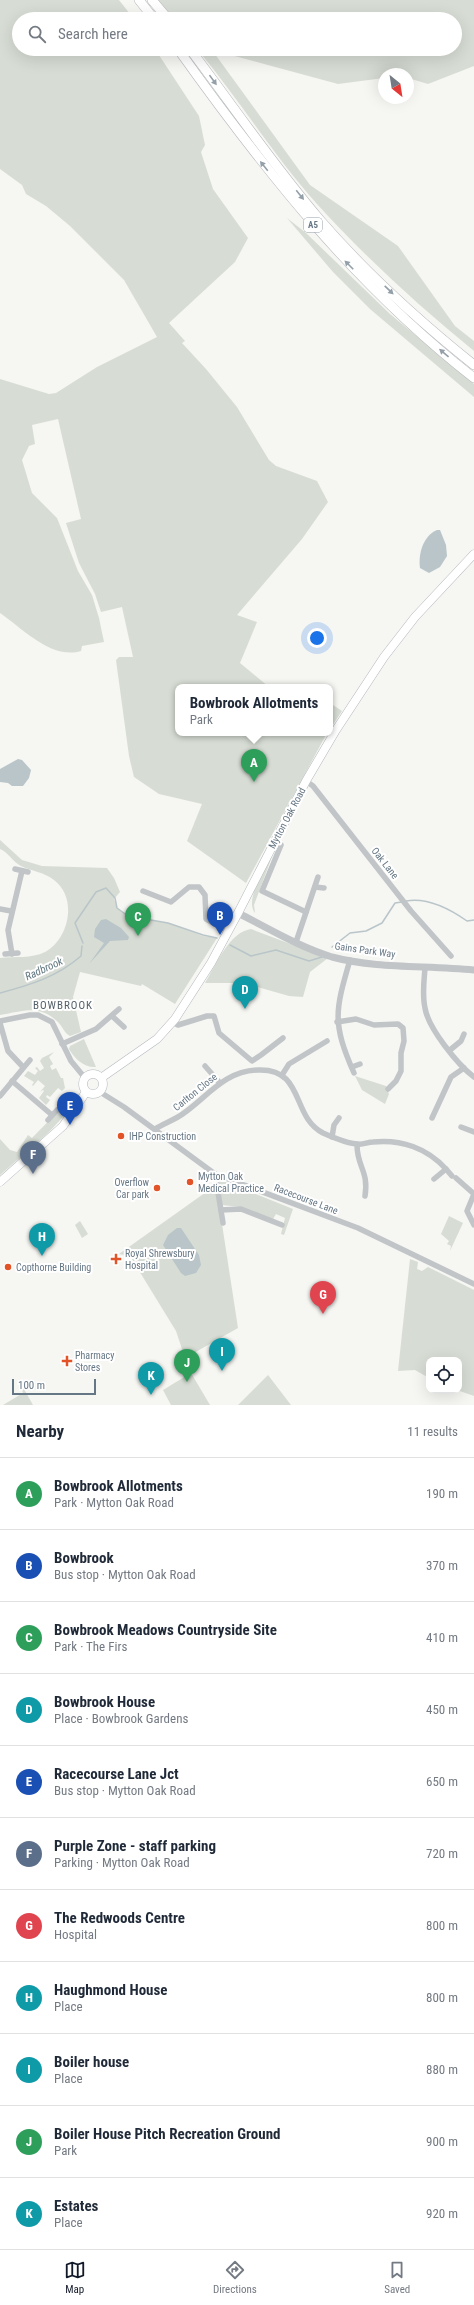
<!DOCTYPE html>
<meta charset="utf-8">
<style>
:root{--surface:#fff;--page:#f6f6f7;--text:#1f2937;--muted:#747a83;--line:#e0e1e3;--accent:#111827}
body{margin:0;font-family:"Roboto Condensed",sans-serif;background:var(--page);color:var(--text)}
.controls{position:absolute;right:12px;bottom:12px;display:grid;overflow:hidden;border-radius:8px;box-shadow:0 4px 16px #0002}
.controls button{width:36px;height:36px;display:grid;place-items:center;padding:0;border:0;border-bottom:1px solid var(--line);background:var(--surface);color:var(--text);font:20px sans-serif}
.compass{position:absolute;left:378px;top:68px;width:36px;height:36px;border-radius:50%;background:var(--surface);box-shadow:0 4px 16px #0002;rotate:150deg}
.scale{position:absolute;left:12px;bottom:10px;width:84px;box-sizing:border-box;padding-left:4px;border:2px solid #657684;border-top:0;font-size:11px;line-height:14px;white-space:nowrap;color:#657684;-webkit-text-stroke:3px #fff;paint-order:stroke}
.you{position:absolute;left:317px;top:638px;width:14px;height:14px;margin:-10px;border:3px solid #fff;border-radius:50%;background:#1a73e8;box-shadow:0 0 0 6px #1a73e833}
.badge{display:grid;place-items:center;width:26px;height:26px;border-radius:50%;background:var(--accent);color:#fff;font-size:13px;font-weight:700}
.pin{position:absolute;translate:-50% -33px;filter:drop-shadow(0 1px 2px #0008)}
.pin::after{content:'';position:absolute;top:21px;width:14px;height:12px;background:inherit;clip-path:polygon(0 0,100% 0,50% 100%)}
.popup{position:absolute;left:175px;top:684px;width:158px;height:52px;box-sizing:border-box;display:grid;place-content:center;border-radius:8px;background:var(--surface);filter:drop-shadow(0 1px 3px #0005);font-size:13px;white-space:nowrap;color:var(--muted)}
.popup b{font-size:15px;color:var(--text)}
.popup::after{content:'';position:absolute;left:50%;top:100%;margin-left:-8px;border:8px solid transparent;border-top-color:var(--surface)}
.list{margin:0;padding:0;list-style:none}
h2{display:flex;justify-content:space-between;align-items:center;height:52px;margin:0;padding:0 16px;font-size:17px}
h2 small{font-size:13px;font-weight:400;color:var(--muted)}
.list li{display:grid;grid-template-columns:26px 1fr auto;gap:12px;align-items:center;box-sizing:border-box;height:72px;padding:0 16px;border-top:1px solid var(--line)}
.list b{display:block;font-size:15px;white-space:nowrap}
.list p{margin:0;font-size:13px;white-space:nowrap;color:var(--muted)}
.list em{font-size:13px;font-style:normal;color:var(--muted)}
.icon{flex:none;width:22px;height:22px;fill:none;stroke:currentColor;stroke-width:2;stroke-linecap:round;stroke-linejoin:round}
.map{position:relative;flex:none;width:474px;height:1405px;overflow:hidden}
.search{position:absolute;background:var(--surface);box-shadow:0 4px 16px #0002;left:12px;right:12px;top:12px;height:44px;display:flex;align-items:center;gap:10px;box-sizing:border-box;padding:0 14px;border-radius:22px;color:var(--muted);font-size:15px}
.sheet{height:844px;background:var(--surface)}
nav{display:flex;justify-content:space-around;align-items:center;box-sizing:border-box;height:56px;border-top:1px solid var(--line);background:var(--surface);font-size:11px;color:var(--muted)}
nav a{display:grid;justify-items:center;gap:2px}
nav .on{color:var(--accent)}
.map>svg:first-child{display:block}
.green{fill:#d7ddd4}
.water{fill:#b9c5c9}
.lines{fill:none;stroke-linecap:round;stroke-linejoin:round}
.stream{stroke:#b9c5c9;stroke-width:1.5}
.secondary-casing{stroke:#b3b9bd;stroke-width:9}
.trunk-casing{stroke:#b6b9bc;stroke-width:10}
.minor{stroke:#c1c5c8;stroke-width:5.5}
.tertiary{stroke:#c1c5c8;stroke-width:7}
.secondary{stroke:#fff;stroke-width:8}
.trunk{stroke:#fff;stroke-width:9}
.oneway{fill:#939fa9}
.poi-dot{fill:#e25427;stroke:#fff;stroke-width:1.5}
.labels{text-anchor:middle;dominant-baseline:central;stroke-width:4;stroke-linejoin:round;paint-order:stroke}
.shield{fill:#fff;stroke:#939fa9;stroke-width:1}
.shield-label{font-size:9px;font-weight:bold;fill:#657684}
.street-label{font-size:10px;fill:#657684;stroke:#fff}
.poi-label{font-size:10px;fill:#657684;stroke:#fff;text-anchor:start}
.water-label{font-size:11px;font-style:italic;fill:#617780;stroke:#fff}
.neighbourhood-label{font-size:11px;letter-spacing:1px;fill:#535f69;stroke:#fff}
</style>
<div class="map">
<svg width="474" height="1405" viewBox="0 0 474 1405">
<rect width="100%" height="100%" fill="#f6f6f3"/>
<!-- green -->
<g class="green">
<path d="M0,0H119L134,19H19V49H155L199,116L205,145L201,152L213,189L248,238L235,262L169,323L185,341L182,343L206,369L237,407L269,460L276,466L317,481L328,502L302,539L237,615L257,622L240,663L269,687H178V733H327L246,883L187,841L202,804L159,794L134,777L129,756L116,660L119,657H133L122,607L101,612L95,594L79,563L66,523L81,519L58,419L32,425L35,444L29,446L22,460L32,493L57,518L78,571L92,595L99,618L104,642L82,646L81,651C52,660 23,629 0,613V379L49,394L56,393L97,367L157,337L124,280L70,226L46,206L26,194L22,185L0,169Z"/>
<path d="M156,0H474V66L428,84L408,78V74H384V78L338,84L212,50L310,185L398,246L455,326L474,341V351C419,306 365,257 317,204C274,156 239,99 197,49H455V19H172Z"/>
<polygon points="287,218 306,233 390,314 474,384 474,397 370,309 333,272"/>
<polygon points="330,703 342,711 330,729"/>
<path d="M0,840L22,860L42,866L107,868L114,878L120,892L114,899L117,908L128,916L168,923L203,936L217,938L175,1004L142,984L141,986L80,972L73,997L81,1032L70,1036C64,1033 63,1027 58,1022C39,1004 24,1011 0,1015V958C15,956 31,959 45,952C69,939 78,898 54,880C44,872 31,871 21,866C13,862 7,851 0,849Z"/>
<path d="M273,854L254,905L255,913C244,899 266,868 273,854Z"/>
<path d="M251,929L328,958L310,972L303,997L289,996L244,983H205C216,965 229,932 251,929Z"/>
<path d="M84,1039L96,1067C84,1068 75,1059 69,1049L70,1046Z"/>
<polygon points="54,1052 49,1057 53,1064 50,1066 52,1070 56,1068 61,1078 63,1078 65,1088 62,1091 58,1088 50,1097 47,1095 46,1097 50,1100 46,1105 39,1098 44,1091 43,1090 40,1092 45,1086 38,1080 33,1086 32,1085 34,1082 24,1076 28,1071 35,1075 38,1071 35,1068 37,1067 40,1071 44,1068 40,1061 42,1058"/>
<polygon points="355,1076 386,1086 389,1094 385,1104 362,1090"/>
<polygon points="75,1094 62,1118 48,1133 0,1175 0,1139 10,1150 17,1152 28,1135 32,1138"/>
<polygon points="221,1180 293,1209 284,1235 281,1234 285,1218 276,1214 273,1219 241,1207 222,1205 218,1182"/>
<polygon points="216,1185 238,1328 185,1358 176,1331 130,1256 119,1254"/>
<polygon points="449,1216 463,1223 450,1251 451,1246 447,1244 449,1241 441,1234"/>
<polygon points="80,1221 88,1234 82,1238 75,1225"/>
<polygon points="410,1259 418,1262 417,1269 422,1271 428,1267 474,1290 474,1396 457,1390 459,1390 459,1360 429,1360 429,1378 415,1370 398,1371"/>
<polygon points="191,1373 210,1405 171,1405 163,1390"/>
<polygon points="268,1375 291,1405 238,1405"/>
<polygon points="24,1389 33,1405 3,1405 23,1393 22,1390"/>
</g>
<!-- water -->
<g class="water">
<path d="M437,530H440L446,545L447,556L440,567L429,573L420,568C418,554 423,536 437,530Z"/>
<polygon points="18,759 22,760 31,770 29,778 23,786 12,786 8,783 0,782 0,769"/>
<polygon points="106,919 121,928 129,937 128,940 110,941 89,964 104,943 94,937 95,929 101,920"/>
<polygon points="177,1228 181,1228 199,1255 201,1265 196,1273 185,1276 181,1273 163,1245 168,1235"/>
</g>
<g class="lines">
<!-- stream -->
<g class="stream">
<path d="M406,901C428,897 450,909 467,921L474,920"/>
<polyline points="83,943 75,923 96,892 106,888 115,898 117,908 128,916 168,923 203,935 217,938"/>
<polyline points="230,945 251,956 276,950 309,961 322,957"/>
<polyline points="332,947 350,933 366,931 382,923 395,903 402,902"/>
<path d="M0,993C30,985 57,977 81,956L82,946"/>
</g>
<defs>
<g id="secondary">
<circle cx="93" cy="1084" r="10"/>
<polyline points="101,1078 157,1039 175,1019 211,963 238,913 306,781 336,730 384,657 415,617 474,554"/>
<polyline points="0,1182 63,1126 86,1092"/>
</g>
<g id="trunk">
<polyline points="139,0 154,19"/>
<polyline points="152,0 168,19"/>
<path d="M178,49C265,171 355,285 474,378"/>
<path d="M190,49C233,106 273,165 320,220C366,273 419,321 474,365"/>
</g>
</defs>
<!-- secondary casing -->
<use href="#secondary" class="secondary-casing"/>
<!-- trunk casing -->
<use href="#trunk" class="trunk-casing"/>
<!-- minor -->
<g class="minor">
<polyline points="306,781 313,786 411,911 451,956"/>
<polyline points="281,845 262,891 306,912"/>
<polyline points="15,869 28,872"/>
<polyline points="315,887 324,888"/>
<polyline points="143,891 171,902 189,887 199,887 205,895 206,919 228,931"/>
<polyline points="0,909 11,911"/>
<polyline points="296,942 318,877"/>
<polyline points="5,954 18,953"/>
<polyline points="12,954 8,930 22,871"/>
<path d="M350,960C335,1011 332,1023 354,1073"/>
<path d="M425,968C424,981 422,995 425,1008C428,1028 458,1065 474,1077"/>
<polyline points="112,1016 124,1027"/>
<polyline points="0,1021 30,1015 38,1015 52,1022 71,1061 85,1078"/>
<polyline points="172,1022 178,1025 207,1016 214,1016 219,1033 252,1061 261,1055 283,1038"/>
<polyline points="337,1022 356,1019 374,1025 398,1024 403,1028 404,1041 401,1053 401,1071 396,1081 388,1089"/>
<polyline points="0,1023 8,1051 23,1067"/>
<polyline points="62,1044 96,1029 119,1009"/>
<polyline points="450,1050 461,1041 464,1034"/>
<polyline points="205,1066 220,1083"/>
<polyline points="352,1067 360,1064"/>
<polyline points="282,1075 289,1064 327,1041"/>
<polyline points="12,1081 52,1115"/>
<polyline points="100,1092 124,1107 215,1174 358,1228 474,1284"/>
<polyline points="0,1096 30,1060"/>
<polyline points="432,1118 451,1077 464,1068"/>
<polyline points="48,1120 57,1110"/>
<polyline points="461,1127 474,1132"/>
<path d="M155,1129C164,1123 175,1120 184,1113C209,1095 225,1071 258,1070C305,1068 291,1117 323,1133C332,1137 348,1144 358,1144C362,1145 368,1142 373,1142C401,1139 427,1148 446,1169L434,1179"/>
<polyline points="332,1137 334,1125 339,1118"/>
<path d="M357,1145C357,1167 369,1171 365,1196"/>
<polyline points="446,1169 452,1176"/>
<polyline points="215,1174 223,1223"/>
<polyline points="456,1178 474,1194 467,1211 474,1225"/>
<polyline points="221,1210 241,1209 282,1225"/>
</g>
<!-- tertiary -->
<path class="tertiary" d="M238,913C268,928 299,947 332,957C377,969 428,965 474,970"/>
<!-- secondary -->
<use href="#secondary" class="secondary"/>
<!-- trunk -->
<use href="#trunk" class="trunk"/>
</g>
<!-- one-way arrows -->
<defs><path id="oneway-solid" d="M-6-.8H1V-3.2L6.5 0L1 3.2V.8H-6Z"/></defs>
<g class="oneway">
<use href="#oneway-solid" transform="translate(213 80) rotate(54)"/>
<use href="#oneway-solid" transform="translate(264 166) rotate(-129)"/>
<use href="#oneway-solid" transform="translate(300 195) rotate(51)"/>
<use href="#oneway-solid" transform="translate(349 265) rotate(-135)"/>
<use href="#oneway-solid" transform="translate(389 290) rotate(44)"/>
<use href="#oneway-solid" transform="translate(444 353) rotate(-140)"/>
</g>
<!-- markers -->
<g class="poi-dot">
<circle cx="121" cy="1136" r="4"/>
<circle cx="190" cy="1182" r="4"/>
<circle cx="157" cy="1188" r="4"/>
<path d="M114 1253h4v4h4v4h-4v4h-4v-4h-4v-4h4z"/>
<circle cx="8" cy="1267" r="4"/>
<path d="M65 1355h4v4h4v4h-4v4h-4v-4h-4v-4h4z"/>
</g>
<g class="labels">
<!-- shield labels -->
<rect class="shield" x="304" y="218" width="18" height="14" rx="3"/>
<g class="shield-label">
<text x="313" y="225">A5</text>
</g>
<!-- street labels -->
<g class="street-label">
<text transform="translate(287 818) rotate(-62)">Mytton Oak Road</text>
<text transform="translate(385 863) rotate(52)">Oak Lane</text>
<text transform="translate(365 950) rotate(8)">Gains Park Way</text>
<text transform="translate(195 1092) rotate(-39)">Carlton Close</text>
<text transform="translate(306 1199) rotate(21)">Racecourse Lane</text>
</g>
<!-- poi labels -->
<g class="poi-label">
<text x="129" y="1136">IHP Construction</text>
<text x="198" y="1176">Mytton Oak<tspan x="198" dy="12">Medical Practice</tspan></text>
<text x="149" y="1182" text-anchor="end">Overflow<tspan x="149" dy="12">Car park</tspan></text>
<text x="125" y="1253">Royal Shrewsbury<tspan x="125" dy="12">Hospital</tspan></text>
<text x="16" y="1267">Copthorne Building</text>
<text x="75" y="1355">Pharmacy<tspan x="75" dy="12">Stores</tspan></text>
</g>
<!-- water labels -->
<g class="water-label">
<text transform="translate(44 969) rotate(-25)">Radbrook</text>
</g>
<!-- neighbourhood labels -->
<g class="neighbourhood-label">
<text x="63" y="1005">BOWBROOK</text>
</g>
</g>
</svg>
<div class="controls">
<button><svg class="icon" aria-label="locate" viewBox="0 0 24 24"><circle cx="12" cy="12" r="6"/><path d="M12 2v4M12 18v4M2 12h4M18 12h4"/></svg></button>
</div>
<svg class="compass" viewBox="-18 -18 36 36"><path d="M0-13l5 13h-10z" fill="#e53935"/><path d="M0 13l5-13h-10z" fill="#747a83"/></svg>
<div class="scale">100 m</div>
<div class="you"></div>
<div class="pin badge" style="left:254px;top:782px;background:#2e9e5b">A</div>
<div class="popup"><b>Bowbrook Allotments</b>Park</div>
<div class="pin badge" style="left:220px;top:935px;background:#1a4fb4">B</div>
<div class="pin badge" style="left:138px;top:936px;background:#2e9e5b">C</div>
<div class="pin badge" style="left:245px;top:1009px;background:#0f9aa8">D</div>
<div class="pin badge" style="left:70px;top:1125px;background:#1a4fb4">E</div>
<div class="pin badge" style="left:33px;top:1174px;background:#5c6f8a">F</div>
<div class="pin badge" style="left:323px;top:1314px;background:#e0444e">G</div>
<div class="pin badge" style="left:42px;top:1256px;background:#0f9aa8">H</div>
<div class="pin badge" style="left:222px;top:1371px;background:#0f9aa8">I</div>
<div class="pin badge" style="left:187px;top:1382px;background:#2e9e5b">J</div>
<div class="pin badge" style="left:151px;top:1395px;background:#0f9aa8">K</div>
<div class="search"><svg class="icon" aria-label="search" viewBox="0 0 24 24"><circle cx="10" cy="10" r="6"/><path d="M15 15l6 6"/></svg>Search here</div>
</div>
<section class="sheet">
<h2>Nearby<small>11 results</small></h2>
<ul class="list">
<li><span class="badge" style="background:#2e9e5b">A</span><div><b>Bowbrook Allotments</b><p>Park · Mytton Oak Road</p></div><em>190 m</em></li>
<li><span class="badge" style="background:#1a4fb4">B</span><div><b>Bowbrook</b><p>Bus stop · Mytton Oak Road</p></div><em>370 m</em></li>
<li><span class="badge" style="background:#2e9e5b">C</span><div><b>Bowbrook Meadows Countryside Site</b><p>Park · The Firs</p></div><em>410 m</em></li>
<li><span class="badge" style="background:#0f9aa8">D</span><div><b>Bowbrook House</b><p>Place · Bowbrook Gardens</p></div><em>450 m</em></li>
<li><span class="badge" style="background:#1a4fb4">E</span><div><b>Racecourse Lane Jct</b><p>Bus stop · Mytton Oak Road</p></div><em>650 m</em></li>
<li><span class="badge" style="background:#5c6f8a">F</span><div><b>Purple Zone - staff parking</b><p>Parking · Mytton Oak Road</p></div><em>720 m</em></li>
<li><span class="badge" style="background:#e0444e">G</span><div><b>The Redwoods Centre</b><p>Hospital</p></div><em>800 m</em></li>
<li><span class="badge" style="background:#0f9aa8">H</span><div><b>Haughmond House</b><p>Place</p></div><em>800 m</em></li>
<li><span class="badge" style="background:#0f9aa8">I</span><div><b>Boiler house</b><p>Place</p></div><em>880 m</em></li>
<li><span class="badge" style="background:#2e9e5b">J</span><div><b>Boiler House Pitch Recreation Ground</b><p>Park</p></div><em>900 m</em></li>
<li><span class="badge" style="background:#0f9aa8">K</span><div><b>Estates</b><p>Place</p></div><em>920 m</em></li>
</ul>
</section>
<nav>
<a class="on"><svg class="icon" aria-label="map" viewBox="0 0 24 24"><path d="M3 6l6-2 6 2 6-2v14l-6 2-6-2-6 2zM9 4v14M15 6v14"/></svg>Map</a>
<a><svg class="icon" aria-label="directions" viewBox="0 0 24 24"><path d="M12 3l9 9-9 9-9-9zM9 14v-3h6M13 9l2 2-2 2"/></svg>Directions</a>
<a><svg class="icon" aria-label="saved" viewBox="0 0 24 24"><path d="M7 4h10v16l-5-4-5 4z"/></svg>Saved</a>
</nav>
